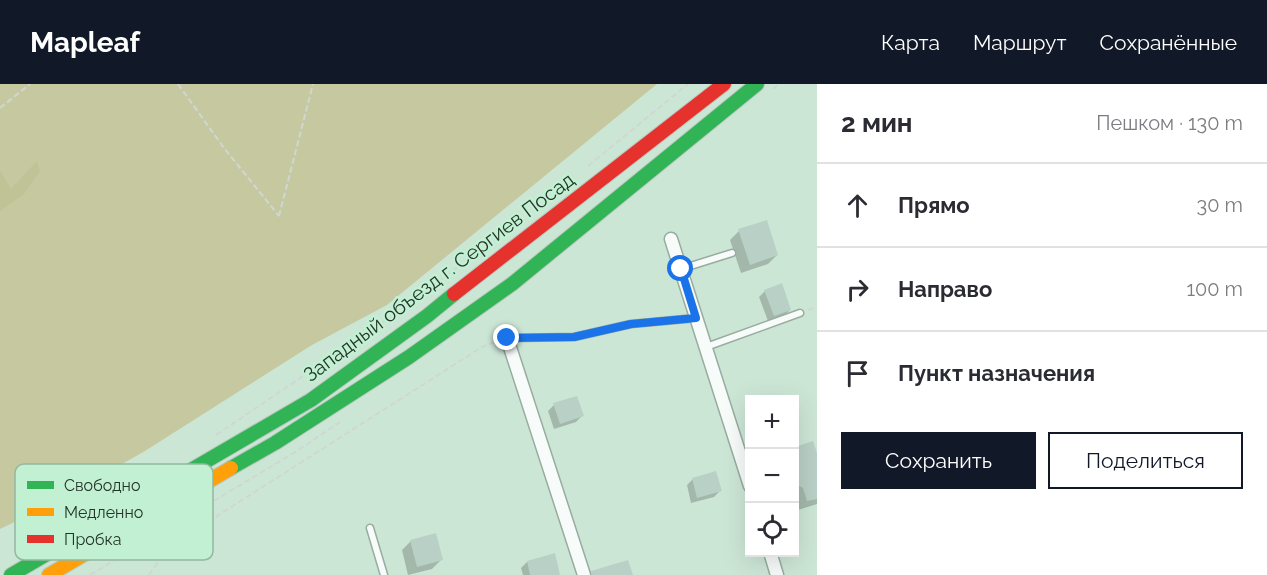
<!DOCTYPE html>
<html lang="ru">
<meta charset="utf-8">
<style>
:root{--surface:#fff;--page:#f2f2f3;--text:#2b2b33;--muted:#7c7c81;--line:#e1e1e2;--accent:#111827}
body{margin:0;font-family:Raleway,sans-serif;background:var(--page);color:var(--text)}
.controls{position:absolute;right:18px;bottom:18px;display:grid;overflow:hidden;border-radius:0px;box-shadow:0 6px 24px #0002}
.controls button{width:54px;height:54px;display:grid;place-items:center;padding:0;border:0;border-bottom:2px solid var(--line);background:var(--surface);color:var(--text);font:30px sans-serif}
.stop{position:absolute;width:18px;height:18px;margin:-14px;border:4px solid #1a73e8;border-radius:50%;background:#fff}
.stop.end{background:#1a73e8;border-color:#fff;box-shadow:0 2px 6px #0008}
.list{margin:0;padding:0;list-style:none}
h2{display:flex;justify-content:space-between;align-items:center;height:78px;margin:0;padding:0 24px;font-size:26px}
h2 small{font-size:20px;font-weight:400;color:var(--muted)}
.list li{display:grid;grid-template-columns:39px 1fr auto;gap:18px;align-items:center;box-sizing:border-box;height:84px;padding:0 24px;border-top:2px solid var(--line)}
.list b{display:block;font-size:22px;white-space:nowrap}
.list em{font-size:20px;font-style:normal;color:var(--muted)}
.actions{display:flex;gap:12px;padding:18px 24px}
.actions a{flex:1;padding:14px 0;border:2px solid var(--accent);border-radius:0px;text-align:center;font-size:21px;color:var(--accent)}
.actions .main{background:var(--accent);color:#fff}
.icon{flex:none;width:33px;height:33px;fill:none;stroke:currentColor;stroke-width:2;stroke-linecap:round;stroke-linejoin:round}
.map{position:relative;flex:none;width:817px;height:491px;overflow:hidden}
header{display:flex;align-items:center;gap:36px;box-sizing:border-box;height:84px;padding:0 30px;background:var(--accent);color:#fff}
header strong{font-size:28px}
nav{display:flex;gap:33px;margin-inline-start:auto;font-size:21px}
main{display:flex}
aside{flex:1;background:var(--surface)}
.map>svg:first-child{display:block}
.green{fill:#c6c9a0}
.forest{fill:#c0c396}
.shadow{fill:#0003}
.building{fill:#b9d0c6}
.lines{fill:none;stroke-linecap:round;stroke-linejoin:round}
.lane-casing{stroke:#98aca0;stroke-width:9}
.street-casing{stroke:#98aca0;stroke-width:15}
.fast-casing{stroke:#b9c6be;stroke-width:16}
.slow-casing{stroke:#b9c6be;stroke-width:16}
.jam-casing{stroke:#b9c6be;stroke-width:16}
.path{stroke:#cfd7d2;stroke-width:2;stroke-dasharray:6 3;stroke-linecap:butt}
.lane{stroke:#f7fbf9;stroke-width:6}
.street{stroke:#f7fbf9;stroke-width:12}
.fast{stroke:#30b455;stroke-width:14}
.slow{stroke:#ff9f0a;stroke-width:14}
.jam{stroke:#e5322d;stroke-width:14}
.route{stroke:#1a73e8;stroke-width:8}
.labels{text-anchor:middle;dominant-baseline:central;stroke-width:5;stroke-linejoin:round;paint-order:stroke}
.street-label{font-size:20px;fill:#23352a;stroke:#c2f0d2}
.key{fill:#c2f0d2;stroke:#92b8a0;stroke-width:1.5}
.key-label{font-size:16px;fill:#23352a}
</style>
<header>
<strong>Mapleaf</strong>
<nav><a>Карта</a><a>Маршрут</a><a>Сохранённые</a></nav>
</header>
<main>
<div class="map">
<svg width="817" height="491" viewBox="0 0 817 491">
<rect width="100%" height="100%" fill="#cce6d6"/>
<!-- green -->
<polygon class="green" points="0,0 657,0 387,221 312,261 145,367 50,421 0,445"/>
<!-- forest -->
<polygon class="forest" points="37,77 40,87 24,110 0,127 0,86 11,105"/>
<!-- shadow -->
<g class="shadow">
<polygon points="739,147 777,171 768,180 741,189 730,156"/>
<polygon points="765,207 790,226 784,232 768,237 759,213"/>
<polygon points="554,321 582,332 576,338 554,345 548,327"/>
<polygon points="812,359 817,371 817,420 798,426 794,413 794,364"/>
<polygon points="693,395 720,407 714,413 691,419 687,401"/>
<polygon points="411,457 441,476 432,485 408,491 402,466"/>
<polygon points="527,478 559,491 523,491 521,484"/>
</g>
<!-- building -->
<g class="building">
<polygon points="767,136 778,171 750,181 738,145"/>
<polygon points="782,199 791,226 774,232 764,206"/>
<polygon points="577,312 584,332 560,340 553,319"/>
<polygon points="813,357 817,369 817,415 807,417 803,404 796,400 795,396 799,386 795,371 795,363"/>
<polygon points="716,387 722,407 697,414 692,394"/>
<polygon points="436,449 443,476 417,483 410,456"/>
<polygon points="555,469 560,491 530,491 527,477"/>
<polygon points="628,476 633,491 592,491 591,487"/>
</g>
<g class="lines">
<defs>
<g id="lane">
<polyline points="681,185 732,169"/>
<polyline points="507,254 574,253 631,240 696,234"/>
<polyline points="706,263 800,229"/>
<polyline points="370,444 384,491"/>
</g>
<g id="street">
<polyline points="671,155 750,402"/>
<polyline points="507,254 584,491"/>
<polyline points="770,468 777,491"/>
</g>
<g id="fast">
<polyline points="231,384 275,359 409,273 512,200 757,0"/>
<polyline points="11,491 311,316 427,232 454,210"/>
</g>
<polyline id="slow" points="49,491 231,384"/>
<polyline id="jam" points="454,210 724,0"/>
</defs>
<!-- lane casing -->
<use href="#lane" class="lane-casing"/>
<!-- street casing -->
<use href="#street" class="street-casing"/>
<!-- fast casing -->
<use href="#fast" class="fast-casing"/>
<!-- slow casing -->
<use href="#slow" class="slow-casing"/>
<!-- jam casing -->
<use href="#jam" class="jam-casing"/>
<!-- path -->
<g class="path">
<polyline points="178,0 224,64 279,132"/>
<polyline points="773,5 779,0"/>
<polyline points="0,24 30,0"/>
<polyline points="588,82 688,0"/>
<polyline points="279,132 313,0"/>
<polyline points="808,226 817,223"/>
<polyline points="216,351 414,217 460,181"/>
<polyline points="90,491 297,367 340,338"/>
<polyline points="149,491 167,464 482,263 495,258"/>
</g>
<!-- lane -->
<use href="#lane" class="lane"/>
<!-- street -->
<use href="#street" class="street"/>
<!-- fast -->
<use href="#fast" class="fast"/>
<!-- slow -->
<use href="#slow" class="slow"/>
<!-- jam -->
<use href="#jam" class="jam"/>
</g>
<g class="lines">
<!-- route -->
<polyline class="route" points="507,254 574,253 631,240 696,234 681,185"/>
</g>
<g class="labels">
<!-- street labels -->
<g class="street-label">
<text transform="translate(439 193) rotate(-37)">Западный объезд г. Сергиев Посад</text>
</g>
</g>
<!-- legend -->
<rect x="15" y="380" width="198" height="96" rx="9" class="key"/>
<rect x="27" y="397" width="27" height="8" fill="#30b455"/>
<rect x="27" y="424" width="27" height="8" fill="#ff9f0a"/>
<rect x="27" y="451" width="27" height="8" fill="#e5322d"/>
<g class="key-label">
<text x="64" y="407">Свободно</text>
<text x="64" y="434">Медленно</text>
<text x="64" y="461">Пробка</text>
</g>
</svg>
<div class="controls">
<button>+</button>
<button>−</button>
<button><svg class="icon" aria-label="locate" viewBox="0 0 24 24"><circle cx="12" cy="12" r="6"/><path d="M12 2v4M12 18v4M2 12h4M18 12h4"/></svg></button>
</div>
<div class="stop" style="left:681px;top:185px"></div>
<div class="stop end" style="left:507px;top:254px"></div>
</div>
<aside>
<h2>2 мин<small>Пешком · 130 m</small></h2>
<ul class="list">
<li><svg class="icon" aria-label="ahead" viewBox="0 0 24 24"><path d="M12 20V5M6 11l6-6 6 6"/></svg><div><b>Прямо</b></div><em>30 m</em></li>
<li><svg class="icon" aria-label="right" viewBox="0 0 24 24"><path d="M7 20v-9h11M14 6l5 5-5 5"/></svg><div><b>Направо</b></div><em>100 m</em></li>
<li><svg class="icon" aria-label="arrive" viewBox="0 0 24 24"><path d="M6 21V4h12l-3 4 3 4H6"/></svg><div><b>Пункт назначения</b></div></li>
</ul>
<div class="actions"><a class="main">Сохранить</a><a>Поделиться</a></div>
</aside>
</main>
